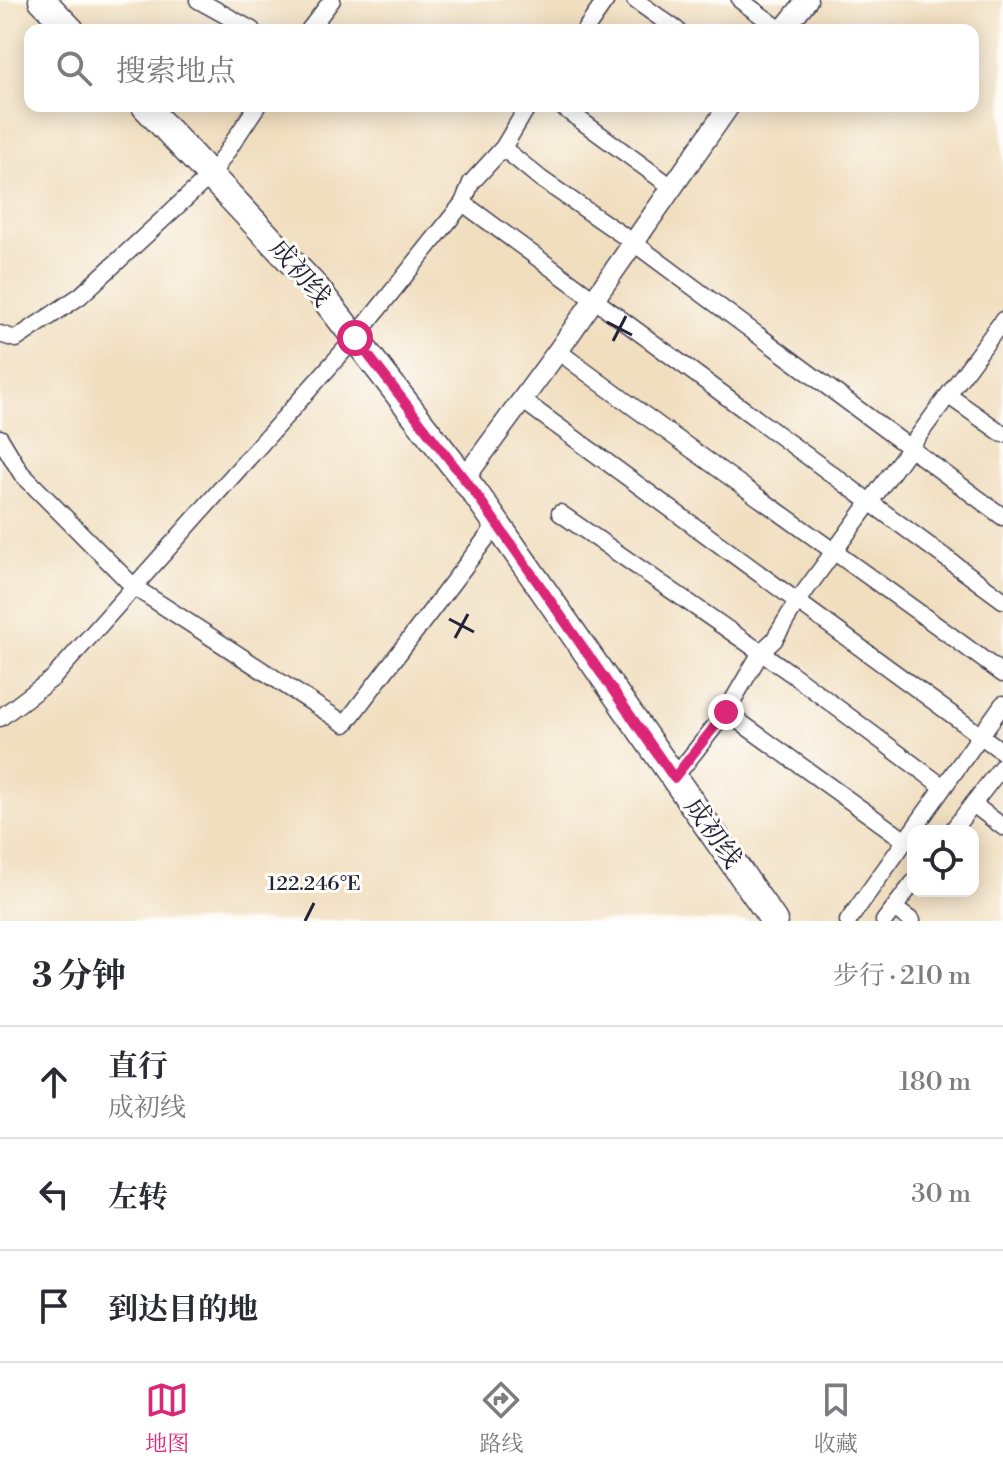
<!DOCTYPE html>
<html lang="zh">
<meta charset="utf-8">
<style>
:root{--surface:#fff;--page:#f7f7f7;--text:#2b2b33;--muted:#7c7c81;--line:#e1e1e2;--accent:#db2777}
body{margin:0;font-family:"Libre Bodoni","Noto Serif SC",serif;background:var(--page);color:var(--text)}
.controls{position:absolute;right:24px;bottom:24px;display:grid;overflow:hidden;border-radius:16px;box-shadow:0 4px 20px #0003}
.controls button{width:72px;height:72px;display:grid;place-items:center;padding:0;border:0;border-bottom:2px solid var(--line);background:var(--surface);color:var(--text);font:40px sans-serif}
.stop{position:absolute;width:24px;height:24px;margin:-18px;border:6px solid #db2777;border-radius:50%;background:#fff}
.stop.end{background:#db2777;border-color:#fff;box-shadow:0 2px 8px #0008}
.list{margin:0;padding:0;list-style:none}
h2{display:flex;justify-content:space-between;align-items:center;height:104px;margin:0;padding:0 32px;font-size:34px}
h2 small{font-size:26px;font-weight:400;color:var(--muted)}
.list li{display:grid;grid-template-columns:52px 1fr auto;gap:24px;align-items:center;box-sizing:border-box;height:112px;padding:0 32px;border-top:2px solid var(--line)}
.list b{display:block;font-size:30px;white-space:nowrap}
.list p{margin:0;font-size:26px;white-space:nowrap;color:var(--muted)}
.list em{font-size:26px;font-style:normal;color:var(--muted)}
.icon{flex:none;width:44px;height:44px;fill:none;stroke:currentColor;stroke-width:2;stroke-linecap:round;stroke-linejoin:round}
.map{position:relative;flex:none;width:1003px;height:921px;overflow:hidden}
.search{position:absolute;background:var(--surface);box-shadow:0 4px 20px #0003;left:24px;right:24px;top:24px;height:88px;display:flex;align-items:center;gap:20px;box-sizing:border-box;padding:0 28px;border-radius:16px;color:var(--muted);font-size:30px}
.sheet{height:440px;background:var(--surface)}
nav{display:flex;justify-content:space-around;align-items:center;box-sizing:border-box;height:112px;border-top:2px solid var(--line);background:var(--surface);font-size:22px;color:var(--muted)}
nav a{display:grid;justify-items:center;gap:4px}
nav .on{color:var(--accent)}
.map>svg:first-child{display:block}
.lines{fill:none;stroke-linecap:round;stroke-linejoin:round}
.minor-casing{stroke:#413e4f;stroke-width:19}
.tertiary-casing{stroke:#413e4f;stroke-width:23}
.primary-casing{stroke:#413e4f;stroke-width:29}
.minor{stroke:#fff;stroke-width:16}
.tertiary{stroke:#fff;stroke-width:20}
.primary{stroke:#fff;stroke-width:26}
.route{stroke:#db2777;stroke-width:10}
.ticks{fill:none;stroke:#22223b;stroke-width:3}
.labels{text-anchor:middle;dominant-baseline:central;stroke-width:6;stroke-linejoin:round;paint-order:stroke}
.street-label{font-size:26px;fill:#22223b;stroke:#fdfcf7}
.ticks-label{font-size:20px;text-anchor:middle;fill:#22223b;stroke:#fdfcf7;stroke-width:6;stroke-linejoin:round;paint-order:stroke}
</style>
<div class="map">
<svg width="1003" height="921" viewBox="0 0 1003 921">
<rect width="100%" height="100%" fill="#fdfcf7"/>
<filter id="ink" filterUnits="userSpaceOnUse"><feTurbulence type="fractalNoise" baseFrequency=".0125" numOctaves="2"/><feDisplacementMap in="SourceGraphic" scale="16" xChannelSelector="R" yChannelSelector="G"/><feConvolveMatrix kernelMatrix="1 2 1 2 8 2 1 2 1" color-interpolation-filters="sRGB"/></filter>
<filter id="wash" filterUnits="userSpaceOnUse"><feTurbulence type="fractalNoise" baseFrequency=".006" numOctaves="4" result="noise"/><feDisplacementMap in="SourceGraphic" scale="32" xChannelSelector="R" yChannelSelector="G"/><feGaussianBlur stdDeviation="1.8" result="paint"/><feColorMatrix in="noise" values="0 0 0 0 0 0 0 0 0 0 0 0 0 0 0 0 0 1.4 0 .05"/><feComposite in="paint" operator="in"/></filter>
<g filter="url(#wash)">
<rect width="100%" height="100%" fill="#f1debf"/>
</g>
<g filter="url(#ink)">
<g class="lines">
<defs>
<g id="minor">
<polyline points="198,0 252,30"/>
<polyline points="635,0 677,30"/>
<polyline points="740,0 781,30"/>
<polyline points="309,30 332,0"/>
<polyline points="585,30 606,0"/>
<polyline points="561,106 673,188"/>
<polyline points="503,148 541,179 634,243 1003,517"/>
<polyline points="463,203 1003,600"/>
<polyline points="0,334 16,339 80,296 212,174 257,106"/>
<path d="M558,351C705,462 856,565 1003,674"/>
<polyline points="949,396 1003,434"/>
<polyline points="522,400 1003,752"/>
<polyline points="0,438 21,473 134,587 345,724 497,524"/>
<polyline points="560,513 792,674 942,786"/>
<polyline points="726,712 903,839"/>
<polyline points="0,718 53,678 355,338 463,203 471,183 503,148 528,106"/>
<polyline points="674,778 726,712 761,652 774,640 797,602 1003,320"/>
<polyline points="973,804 1003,827"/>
<polyline points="952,831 1003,765"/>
<polyline points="894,908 912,921"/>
<polyline points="848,921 1003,704"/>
<polyline points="884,921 913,883"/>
</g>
<g id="tertiary">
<polyline points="783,30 807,0"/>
<polyline points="464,479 558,351 729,106"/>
</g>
<g id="primary">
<polyline points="42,0 71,30"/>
<polyline points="145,106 317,289 476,494 774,921"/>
</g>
</defs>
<!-- minor casing -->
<use href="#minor" class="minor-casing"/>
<!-- tertiary casing -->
<use href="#tertiary" class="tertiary-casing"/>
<!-- primary casing -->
<use href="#primary" class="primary-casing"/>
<!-- minor -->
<use href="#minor" class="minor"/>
<!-- tertiary -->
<use href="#tertiary" class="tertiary"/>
<!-- primary -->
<use href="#primary" class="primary"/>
</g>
</g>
<g class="lines" filter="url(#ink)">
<!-- route -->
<polyline class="route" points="355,338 476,494 674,778 726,712"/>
</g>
<!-- ticks -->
<path class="ticks" d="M607,322L632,335M613,341L626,316M449,619L474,632M455,638L468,614M305,921L314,903"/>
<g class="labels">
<!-- street labels -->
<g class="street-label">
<text transform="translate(300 273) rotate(49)">成初线</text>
<text transform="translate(713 833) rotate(55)">成初线</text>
</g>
</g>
<g class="ticks-label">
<text x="314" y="890">122.246°E</text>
</g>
</svg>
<div class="controls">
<button><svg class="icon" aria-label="locate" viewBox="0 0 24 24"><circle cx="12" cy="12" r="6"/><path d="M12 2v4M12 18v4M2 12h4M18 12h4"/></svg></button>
</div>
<div class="stop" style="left:355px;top:338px"></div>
<div class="stop end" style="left:726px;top:712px"></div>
<div class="search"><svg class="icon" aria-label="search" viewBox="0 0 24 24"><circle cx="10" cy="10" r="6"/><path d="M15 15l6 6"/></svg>搜索地点</div>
</div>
<section class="sheet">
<h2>3 分钟<small>步行 · 210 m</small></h2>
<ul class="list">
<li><svg class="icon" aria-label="ahead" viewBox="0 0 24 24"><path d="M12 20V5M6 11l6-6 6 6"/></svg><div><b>直行</b><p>成初线</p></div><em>180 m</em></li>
<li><svg class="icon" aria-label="left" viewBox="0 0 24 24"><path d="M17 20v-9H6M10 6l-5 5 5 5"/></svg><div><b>左转</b></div><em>30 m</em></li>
<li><svg class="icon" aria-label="arrive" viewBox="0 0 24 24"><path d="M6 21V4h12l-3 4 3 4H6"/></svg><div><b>到达目的地</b></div></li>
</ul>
</section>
<nav>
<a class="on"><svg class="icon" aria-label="map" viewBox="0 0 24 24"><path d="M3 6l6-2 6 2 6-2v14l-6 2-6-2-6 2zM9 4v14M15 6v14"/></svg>地图</a>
<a><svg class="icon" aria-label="directions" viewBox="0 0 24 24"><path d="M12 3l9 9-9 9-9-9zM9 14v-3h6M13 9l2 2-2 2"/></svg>路线</a>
<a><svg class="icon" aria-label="saved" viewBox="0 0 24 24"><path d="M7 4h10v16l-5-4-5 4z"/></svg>收藏</a>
</nav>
